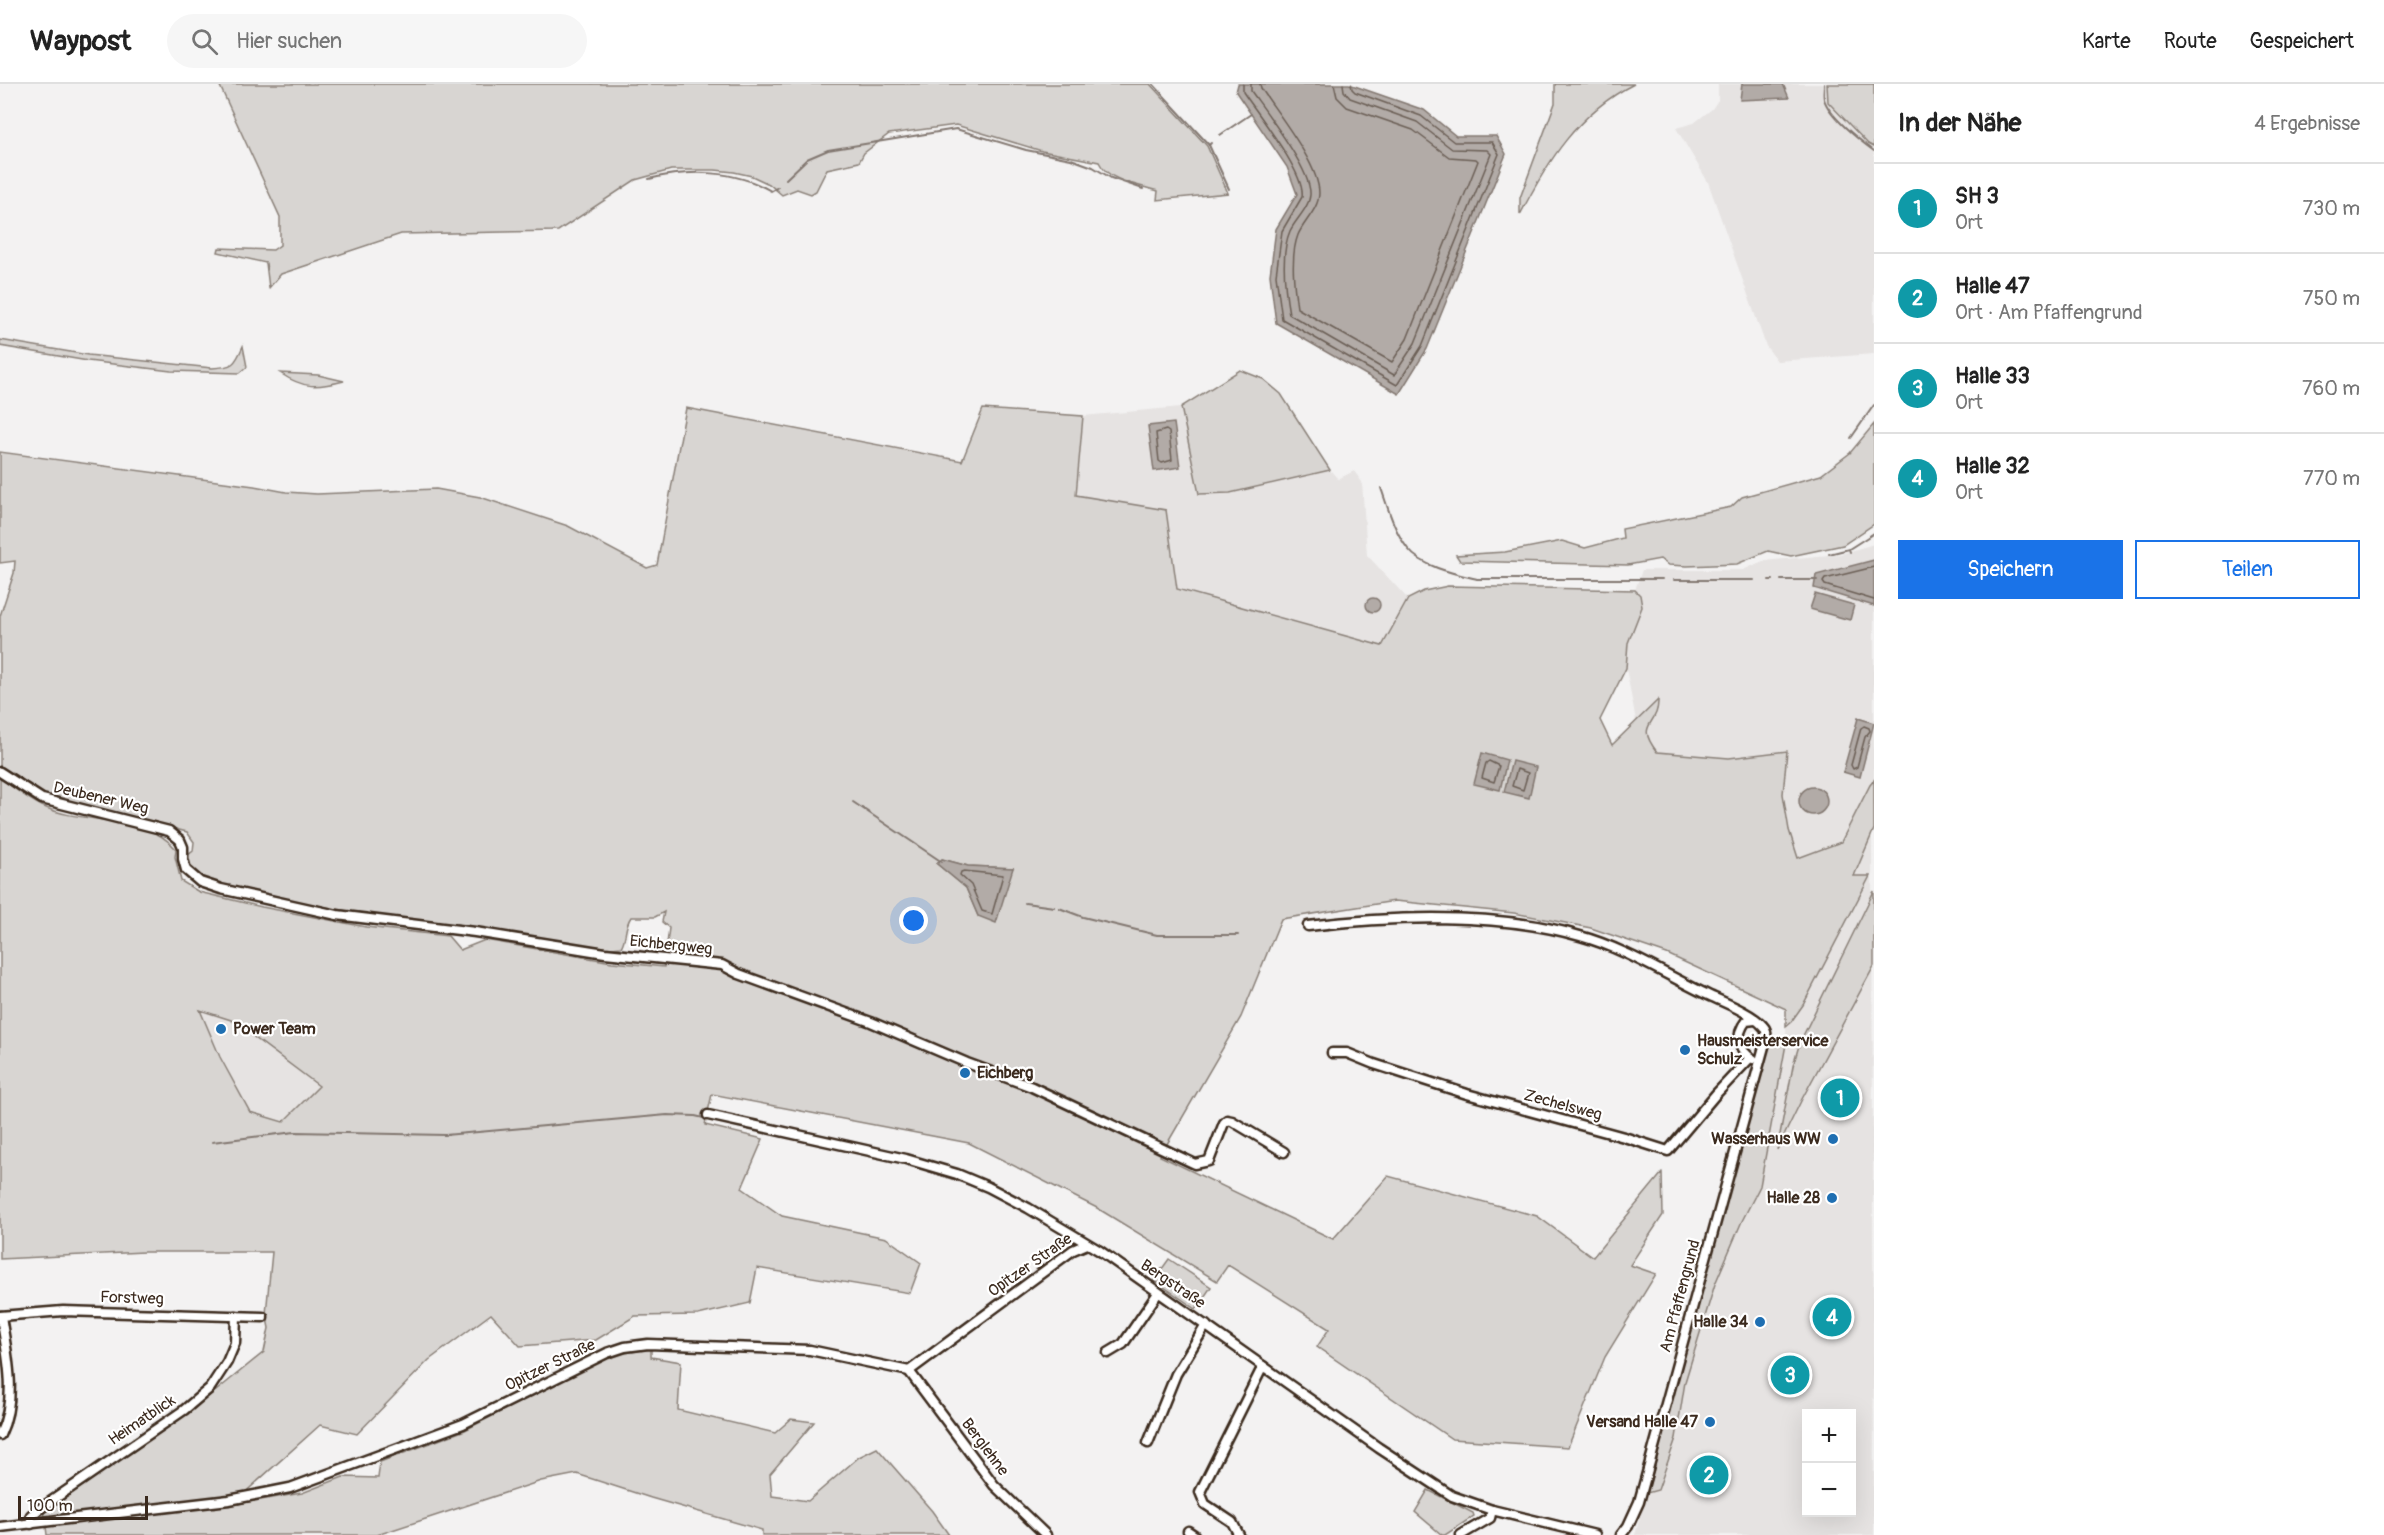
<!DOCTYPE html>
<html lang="de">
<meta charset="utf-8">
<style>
:root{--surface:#fff;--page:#f6f6f6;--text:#222;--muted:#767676;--line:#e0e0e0;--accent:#1a73e8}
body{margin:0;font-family:Pangolin,sans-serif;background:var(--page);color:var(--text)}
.controls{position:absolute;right:18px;bottom:18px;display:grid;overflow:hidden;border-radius:0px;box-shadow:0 6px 24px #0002}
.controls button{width:54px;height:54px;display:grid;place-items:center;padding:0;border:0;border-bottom:2px solid var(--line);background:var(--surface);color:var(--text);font:30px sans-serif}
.scale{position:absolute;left:18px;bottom:15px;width:130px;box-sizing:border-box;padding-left:6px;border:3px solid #3b2a1e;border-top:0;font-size:16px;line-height:21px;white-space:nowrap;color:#3b2a1e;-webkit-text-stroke:4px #fff;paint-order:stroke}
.you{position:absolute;left:914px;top:837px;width:21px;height:21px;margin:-15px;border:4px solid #fff;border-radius:50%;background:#1a73e8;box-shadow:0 0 0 9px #1a73e833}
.badge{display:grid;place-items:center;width:39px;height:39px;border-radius:50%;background:var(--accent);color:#fff;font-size:20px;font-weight:700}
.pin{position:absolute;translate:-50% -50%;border:3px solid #fff;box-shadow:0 2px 6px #0006}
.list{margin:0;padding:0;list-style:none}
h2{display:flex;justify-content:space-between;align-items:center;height:78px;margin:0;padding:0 24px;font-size:26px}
h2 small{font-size:20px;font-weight:400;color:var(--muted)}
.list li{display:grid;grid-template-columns:39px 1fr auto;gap:18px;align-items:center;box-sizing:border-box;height:90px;padding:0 24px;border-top:2px solid var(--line)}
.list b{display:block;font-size:22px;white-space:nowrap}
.list p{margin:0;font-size:20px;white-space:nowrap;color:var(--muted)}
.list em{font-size:20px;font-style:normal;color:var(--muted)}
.actions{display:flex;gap:12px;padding:18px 24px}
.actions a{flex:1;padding:14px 0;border:2px solid var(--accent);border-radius:0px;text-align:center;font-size:21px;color:var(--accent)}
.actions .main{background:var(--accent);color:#fff}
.icon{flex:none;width:33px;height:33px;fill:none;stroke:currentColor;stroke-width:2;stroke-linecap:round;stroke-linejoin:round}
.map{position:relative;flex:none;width:1874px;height:1451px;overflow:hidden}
header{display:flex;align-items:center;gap:36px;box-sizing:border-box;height:84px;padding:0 30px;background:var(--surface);border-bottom:2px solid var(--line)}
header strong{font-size:28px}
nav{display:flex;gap:33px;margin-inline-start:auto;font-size:21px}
.search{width:420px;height:54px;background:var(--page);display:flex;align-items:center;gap:15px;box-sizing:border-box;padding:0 21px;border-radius:33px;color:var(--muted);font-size:22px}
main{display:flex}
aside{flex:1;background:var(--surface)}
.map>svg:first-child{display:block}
.built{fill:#e6e3e2;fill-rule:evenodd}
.green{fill:#d8d5d2;stroke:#8a8078;stroke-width:1.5;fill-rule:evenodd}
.water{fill:#b2aba7;stroke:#827770;stroke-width:1.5}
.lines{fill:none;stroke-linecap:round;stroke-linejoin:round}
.shore{stroke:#6b5e55;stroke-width:1.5}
.stream{stroke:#827770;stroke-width:2}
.street-casing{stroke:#3b2a1e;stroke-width:13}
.street{stroke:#fff;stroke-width:8}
.poi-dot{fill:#1f6fb2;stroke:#fff;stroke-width:2}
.labels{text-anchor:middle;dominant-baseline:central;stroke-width:4.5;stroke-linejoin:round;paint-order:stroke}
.street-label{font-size:16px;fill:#3b2a1e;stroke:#fff}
.poi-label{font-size:16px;font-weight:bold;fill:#3b2a1e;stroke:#fff;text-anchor:end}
</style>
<header>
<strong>Waypost</strong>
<div class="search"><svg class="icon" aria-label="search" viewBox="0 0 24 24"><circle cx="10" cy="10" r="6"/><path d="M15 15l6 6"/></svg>Hier suchen</div>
<nav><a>Karte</a><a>Route</a><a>Gespeichert</a></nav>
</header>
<main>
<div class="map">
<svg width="1874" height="1451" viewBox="0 0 1874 1451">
<rect width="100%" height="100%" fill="#f3f2f2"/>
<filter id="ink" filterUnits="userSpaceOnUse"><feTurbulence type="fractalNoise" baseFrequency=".0167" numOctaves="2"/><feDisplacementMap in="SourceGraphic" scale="12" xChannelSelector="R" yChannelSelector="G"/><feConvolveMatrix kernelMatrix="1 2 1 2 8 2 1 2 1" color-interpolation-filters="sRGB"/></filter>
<g filter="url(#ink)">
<!-- built -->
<g class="built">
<polygon points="1718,0 1827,0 1828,18 1868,60 1874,63 1874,270 1777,277 1766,262 1708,98 1676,44 1694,39 1712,25 1718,16"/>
<polygon points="1181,323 1200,410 1230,409 1330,386 1338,395 1354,387 1362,398 1367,471 1408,515 1383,562 1176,505 1166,426 1076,411 1083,332"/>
<polygon points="1874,460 1874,696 1870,701 1841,758 1798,774 1789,746 1783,710 1787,668 1729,674 1657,668 1648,655 1646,646 1659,624 1658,617 1636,637 1626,584 1628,559 1642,523 1640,511 1635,506 1642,486 1743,486 1763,477 1840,470"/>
<path d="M1872,745L1874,1451H1635L1771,955L1786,953V925L1803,921L1869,793H1854ZM1806,1330H1852V1428H1806Z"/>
<polygon points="199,925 231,935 319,1002 283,1038 250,1028 221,973"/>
</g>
<!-- green -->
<g class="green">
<path d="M219,0H1150L1207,62L1228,109L1157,116L1158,107C1140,101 1108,98 1099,78L1042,67L956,41L889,50L864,69L859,78L827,85L816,107L811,110L797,105L782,111L769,100L752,92L734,88L715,86H671L635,96L558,147L401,150L281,190L269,204L266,179L218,168L219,164L273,166L280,161V133Z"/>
<path d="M1555,0H1634C1578,28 1547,78 1520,131V114L1555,19Z"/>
<polygon points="1827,0 1874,0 1874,63 1868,60 1828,18"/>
<path d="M0,256L88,271L212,284C233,283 235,281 243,262L247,283L240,289L171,287L88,277L0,262Z"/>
<polygon points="1240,286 1263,295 1281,310 1330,386 1230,409 1199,410 1181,323"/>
<path d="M280,289L318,291L344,297C317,304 304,305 280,289Z"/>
<path d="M686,324L962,377L983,325L1083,332L1076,411L1166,426L1177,505L1382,562L1408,515L1424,507L1448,502L1635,506L1640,511L1642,523L1628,559L1626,584L1600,636L1612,661L1658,616C1659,643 1634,638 1657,668L1729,674L1787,667L1783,710L1789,746L1798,774L1841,758L1870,701L1874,696V745L1854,792H1870L1803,921L1791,938L1786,942V925L1667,870L1591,844L1514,829L1395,817L1281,835L1241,933L1160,1072L1333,1155L1388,1092L1537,1132L1593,1173L1662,1089L1663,1131L1630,1181L1656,1190L1605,1273L1568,1363L1452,1355L1317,1263L1329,1245L1228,1181L1217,1197L1097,1124L969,1059L712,1010L705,1041L763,1055L742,1104L782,1132L886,1154L921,1179L910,1209L757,1184L750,1219L698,1231L635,1232L596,1256L520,1262L491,1230L429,1276L357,1350L320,1341L231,1421L302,1409L343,1393L378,1394L380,1378L465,1346L606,1274L618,1270L651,1265V1273L681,1278L678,1326L775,1349L791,1335L814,1338L770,1390L772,1412L808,1417L859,1373L877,1364L932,1427L949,1451H762V1446L651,1414L577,1390L541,1397L377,1451H47L44,1426L216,1307L264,1268L269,1244L266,1230L272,1168H144L0,1175V694C13,703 27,715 42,722C82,742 145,728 176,765L175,773L181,797L199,808L262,823L366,843L448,852L460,866L485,856L612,878L664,883L669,844L662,838L664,828L655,833H631C624,843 627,853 621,863L612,864C508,852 403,839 301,818C264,811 218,808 189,784L187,772L193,767L194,758L187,748L47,713L26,703L0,684V532L14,489L15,477L0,479V368L254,402L286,408L317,410L436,405L480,413L568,442L647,484L657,481ZM942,775L968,782L1013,784L978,832L966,804L937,780ZM200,926L231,936L319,1002L283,1038L250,1028L220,973Z"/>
<polygon points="1874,340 1874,440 1843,461 1791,472 1768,467 1737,480 1687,482 1668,481 1660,475 1628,481 1460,477 1456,471 1505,468 1562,457 1585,464 1623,454 1622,445 1731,423 1742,413 1821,391 1850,369"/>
<polygon points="1874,807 1874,882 1802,1015 1777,1066 1793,982 1800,958"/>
<polygon points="1790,953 1786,960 1760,1102 1742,1137 1715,1200 1685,1298 1676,1354 1658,1406 1647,1409 1771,955"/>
<polygon points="1169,1175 1211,1203 1196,1225 1154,1196"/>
<polygon points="1428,1406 1473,1429 1474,1432 1445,1451 1442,1451 1415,1428"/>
</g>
<!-- water -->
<g class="water">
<polygon points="1238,0 1349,0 1424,26 1456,52 1496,52 1506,70 1427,265 1399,310 1276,239 1270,191 1276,145 1297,110 1287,83 1236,8"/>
<polygon points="1742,0 1783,0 1789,14 1740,16"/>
<polygon points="1174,339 1180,383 1154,387 1148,342"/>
<polygon points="1874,476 1874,522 1814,504 1816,491"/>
<polygon points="1815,510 1854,521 1850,536 1810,525"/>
<circle cx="1373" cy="521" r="7"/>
<polygon points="1858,634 1874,639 1860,693 1843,688"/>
<polygon points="1482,669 1507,676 1500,706 1474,700"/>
<polygon points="1512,677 1536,683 1529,714 1504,708"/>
<circle cx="1813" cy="717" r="14"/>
<polygon points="942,775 968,782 1013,784 996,839 978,832 966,804 937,780"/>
</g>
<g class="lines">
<!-- shore -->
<g class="shore">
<path d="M1243,0V8C1257,29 1306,90 1302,113L1282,147L1276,191L1282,235L1397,301L1422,262L1499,70L1492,58H1454L1421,32L1355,8L1352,5L1351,0"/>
<path d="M1251,0V7C1266,28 1312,87 1310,111C1309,124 1295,136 1290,147C1280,170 1285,207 1289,230L1394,291L1415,259L1491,70L1487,66L1452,65L1417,38L1350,14L1344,7L1343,0"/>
<path d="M1260,0L1261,4C1277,29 1319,80 1319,109C1319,125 1304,137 1298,151C1290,172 1294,203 1297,224L1392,278L1407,255L1478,77L1476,75L1449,73L1413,46L1347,23L1337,13L1334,0"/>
<polygon points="1166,346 1169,348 1172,376 1162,379 1159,377 1156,349"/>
<polyline points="1874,483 1825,495 1823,498 1825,501 1874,516"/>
<polygon points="1864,642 1869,644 1870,647 1865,653 1857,683 1853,685 1851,681 1861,644"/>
<polygon points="1489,677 1499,682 1494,698 1482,694 1486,679"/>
<polygon points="1517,685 1528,689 1523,706 1512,702"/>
<polygon points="964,787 1003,791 992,830 982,827 971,801 960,791 961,788"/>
</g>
<!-- stream -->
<g class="stream">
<polyline points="1153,0 1209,61 1211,59"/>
<path d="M1824,0C1824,4 1823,10 1824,15C1829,32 1859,56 1874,67"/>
<polyline points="1220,51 1251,30"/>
<polyline points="1209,61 1229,105"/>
<path d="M649,95C688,85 736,86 771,107L778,103"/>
<polyline points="786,95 807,75 828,66 956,45 1026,66 1071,75 1093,83 1111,94 1143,105"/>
<polyline points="1851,354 1874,321"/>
<path d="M1381,404C1388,424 1394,447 1408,465C1422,483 1456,490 1477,495H1662"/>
<polyline points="1850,468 1849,465 1874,449"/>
<polyline points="1829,470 1849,465"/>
<polyline points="1674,496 1754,496"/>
<polyline points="1769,496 1773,496"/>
<polyline points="1781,496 1817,496"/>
<polyline points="853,718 942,778"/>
<polyline points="1025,819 1054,823"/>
<polyline points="1059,824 1083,833 1157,851 1238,851"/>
<polyline points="728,1040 784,1053"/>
<polyline points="795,1055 821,1061"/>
<polyline points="212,1058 295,1048 445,1051 667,1031 695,1032 708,1035"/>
<polyline points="830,1063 842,1065"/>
<polyline points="914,1082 973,1102"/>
<polyline points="948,1253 955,1248"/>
<polyline points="922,1272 938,1260"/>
</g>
<defs>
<g id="street">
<polyline points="0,688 42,715 169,747 180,756 183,763 183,775 186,786 200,798 221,805 337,831 475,848 605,869 722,881 739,890 871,938 967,979 1032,1003 1195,1080 1209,1077 1224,1039 1227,1036 1232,1037 1284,1068"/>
<path d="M1308,842C1392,832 1498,828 1580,852C1624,864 1666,891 1708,911C1723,918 1752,929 1763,942C1768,947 1766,952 1765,959L1639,1418L1628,1442L1621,1451"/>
<polyline points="1332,969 1347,969 1374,980 1467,1010 1624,1053 1668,1067 1716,1010 1750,974"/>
<path d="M1753,975C1738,967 1735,951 1746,937L1755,936"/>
<polyline points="708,1031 906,1075 957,1090 988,1103 1028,1124 1100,1167 1379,1364 1452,1412 1492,1426 1595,1451"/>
<polyline points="0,1232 63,1227 263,1233"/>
<polyline points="1108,1269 1123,1260 1158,1209"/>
<polyline points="909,1287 994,1401 1046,1451"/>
<path d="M0,1351C18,1313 7,1272 1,1232"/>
<polyline points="1148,1359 1176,1290 1206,1241"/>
<polyline points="31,1440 31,1431 184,1326 210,1304 227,1278 235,1259 236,1232"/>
<polyline points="0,1443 229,1416 290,1404 463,1340 607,1269 625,1263 648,1260 810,1266 909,1287 1073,1166 1087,1160"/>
<polyline points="1188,1447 1194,1451"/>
<polyline points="1239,1451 1232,1438 1205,1420 1200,1408 1263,1282"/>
<polyline points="1461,1451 1490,1434 1492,1426"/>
</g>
</defs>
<!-- street casing -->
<use href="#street" class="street-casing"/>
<!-- street -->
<use href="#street" class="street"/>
</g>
</g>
<!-- markers -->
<g class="poi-dot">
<circle cx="221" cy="945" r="6"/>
<circle cx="1685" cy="966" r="6"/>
<circle cx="965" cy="989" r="6"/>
<circle cx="1833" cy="1055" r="6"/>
<circle cx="1832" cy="1114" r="6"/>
<circle cx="1760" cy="1238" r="6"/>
<circle cx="1710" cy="1338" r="6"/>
</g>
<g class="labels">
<!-- street labels -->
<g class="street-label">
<text transform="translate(101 714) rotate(13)">Deubener Weg</text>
<text transform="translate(671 861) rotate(6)">Eichbergweg</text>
<text transform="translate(1563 1021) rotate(15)">Zechelsweg</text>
<text transform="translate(1030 1181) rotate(-35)">Opitzer Straße</text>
<text transform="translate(1173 1200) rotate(34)">Bergstraße</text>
<text transform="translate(1680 1212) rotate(-75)">Am Pfaffengrund</text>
<text transform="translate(132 1214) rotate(2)">Forstweg</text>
<text transform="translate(550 1281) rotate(-26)">Opitzer Straße</text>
<text transform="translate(142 1336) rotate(-34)">Heimatblick</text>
<text transform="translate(985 1363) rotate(53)">Berglehne</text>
</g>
<!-- poi labels -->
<g class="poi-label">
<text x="233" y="945" text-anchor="start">Power Team</text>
<text x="1697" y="957" text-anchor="start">Hausmeisterservice<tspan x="1697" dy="18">Schulz</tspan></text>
<text x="977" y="989" text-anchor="start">Eichberg</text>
<text x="1821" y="1055">Wasserhaus WW</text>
<text x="1820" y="1114">Halle 28</text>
<text x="1748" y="1238">Halle 34</text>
<text x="1698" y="1338">Versand Halle 47</text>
</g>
</g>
</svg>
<div class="controls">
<button>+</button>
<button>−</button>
</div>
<div class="scale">100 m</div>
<div class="you"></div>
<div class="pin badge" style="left:1840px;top:1014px;background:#0f9aa8">1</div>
<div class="pin badge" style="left:1709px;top:1391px;background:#0f9aa8">2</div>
<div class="pin badge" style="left:1790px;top:1291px;background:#0f9aa8">3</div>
<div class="pin badge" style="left:1832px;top:1233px;background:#0f9aa8">4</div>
</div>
<aside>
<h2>In der Nähe<small>4 Ergebnisse</small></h2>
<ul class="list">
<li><span class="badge" style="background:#0f9aa8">1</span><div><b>SH 3</b><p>Ort</p></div><em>730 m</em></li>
<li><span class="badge" style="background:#0f9aa8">2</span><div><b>Halle 47</b><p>Ort · Am Pfaffengrund</p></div><em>750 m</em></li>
<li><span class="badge" style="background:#0f9aa8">3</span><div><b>Halle 33</b><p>Ort</p></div><em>760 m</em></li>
<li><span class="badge" style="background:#0f9aa8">4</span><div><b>Halle 32</b><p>Ort</p></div><em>770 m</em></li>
</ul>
<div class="actions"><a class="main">Speichern</a><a>Teilen</a></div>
</aside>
</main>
